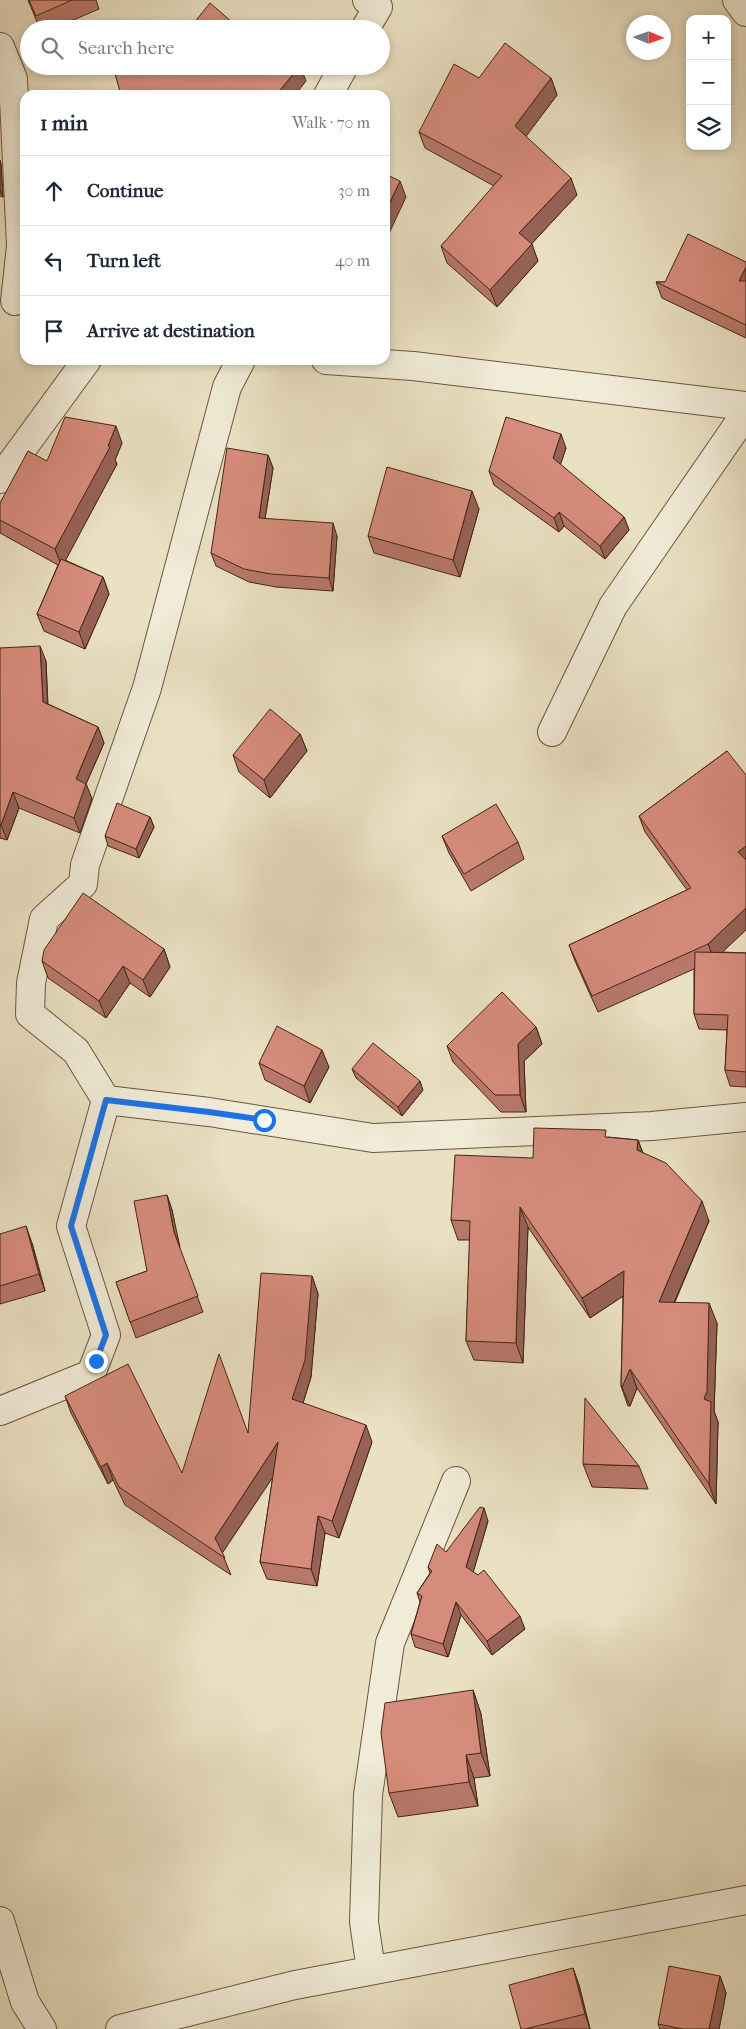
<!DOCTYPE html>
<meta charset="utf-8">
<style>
:root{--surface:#fff;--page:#f6f6f7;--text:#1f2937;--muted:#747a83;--line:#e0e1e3}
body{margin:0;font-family:"IM FELL French Canon",serif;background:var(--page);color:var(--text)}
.controls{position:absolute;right:15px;top:15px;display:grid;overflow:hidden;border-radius:10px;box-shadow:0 2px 8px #0003}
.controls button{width:45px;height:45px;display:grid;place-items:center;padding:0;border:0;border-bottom:1px solid var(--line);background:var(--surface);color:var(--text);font:25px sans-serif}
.compass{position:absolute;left:626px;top:15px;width:45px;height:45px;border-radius:50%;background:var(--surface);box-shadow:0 2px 8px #0003;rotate:92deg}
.stop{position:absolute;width:15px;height:15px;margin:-11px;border:4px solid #1a73e8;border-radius:50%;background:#fff}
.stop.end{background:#1a73e8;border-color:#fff;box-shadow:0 1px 5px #0008}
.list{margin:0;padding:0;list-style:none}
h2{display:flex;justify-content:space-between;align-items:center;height:65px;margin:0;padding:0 20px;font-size:21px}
h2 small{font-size:16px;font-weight:400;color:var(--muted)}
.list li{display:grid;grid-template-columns:32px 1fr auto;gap:15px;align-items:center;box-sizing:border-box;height:70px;padding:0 20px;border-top:1px solid var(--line)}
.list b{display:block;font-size:19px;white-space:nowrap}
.list em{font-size:16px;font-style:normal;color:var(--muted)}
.icon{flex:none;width:28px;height:28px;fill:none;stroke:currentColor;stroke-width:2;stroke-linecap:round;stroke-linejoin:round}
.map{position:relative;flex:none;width:746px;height:2029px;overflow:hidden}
.search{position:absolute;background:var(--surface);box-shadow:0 2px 8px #0003;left:20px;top:20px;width:370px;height:55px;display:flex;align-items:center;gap:12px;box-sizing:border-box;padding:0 18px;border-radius:28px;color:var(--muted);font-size:19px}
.panel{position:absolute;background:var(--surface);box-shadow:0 2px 8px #0003;left:20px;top:90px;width:370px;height:275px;border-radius:15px}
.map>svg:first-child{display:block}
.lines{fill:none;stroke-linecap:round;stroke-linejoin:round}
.street-casing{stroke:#6e543f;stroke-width:30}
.street{stroke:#f1ecd8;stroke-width:28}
.wall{fill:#b8786b;stroke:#442513}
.shaded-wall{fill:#966257;stroke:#442513}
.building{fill:#d68c7c;stroke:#442513}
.route{stroke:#1a73e8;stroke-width:6}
</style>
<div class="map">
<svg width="746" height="2029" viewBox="0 0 746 2029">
<rect width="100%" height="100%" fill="#eae1c3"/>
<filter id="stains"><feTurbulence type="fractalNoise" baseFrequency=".004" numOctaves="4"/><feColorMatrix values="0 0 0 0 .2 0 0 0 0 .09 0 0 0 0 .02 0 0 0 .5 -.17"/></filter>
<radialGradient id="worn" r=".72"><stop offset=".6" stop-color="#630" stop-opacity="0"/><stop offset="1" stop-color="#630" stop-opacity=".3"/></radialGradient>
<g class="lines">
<defs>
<g id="street">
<polyline points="737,0 746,12"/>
<polyline points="365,29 378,7 367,0"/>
<polyline points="0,47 13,79 21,246 15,301"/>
<polyline points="328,95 344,66"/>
<polyline points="241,360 227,387 147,688 85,865 83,884 44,919 31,983 30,1014 76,1051 106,1100 209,1112 373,1138 652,1126 746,1117"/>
<polyline points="326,360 413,366 746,406"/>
<polyline points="0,479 87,360"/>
<polyline points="552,732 613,606 746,413"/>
<polyline points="0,1411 91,1374 106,1335 71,1226 106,1100"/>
<polyline points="0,1921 25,2002 42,2029"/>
<polyline points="371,1970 364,1922 368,1795 390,1643 456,1481"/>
<polyline points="120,2029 295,1985 746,1900"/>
</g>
</defs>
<!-- street casing -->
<use href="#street" class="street-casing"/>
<!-- street -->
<use href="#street" class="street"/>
</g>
<!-- wall -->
<g class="wall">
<polygon points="28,0 96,0 99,9 52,29 40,29"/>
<polygon points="479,78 551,78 557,95 526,136 577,195 531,244 538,261 497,307 447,263 441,246 494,186 425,148 419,132"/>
<polygon points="0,160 1,164 3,197 0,196"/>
<polygon points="746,262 746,338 662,298 656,282 665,282"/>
<polygon points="122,443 115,460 117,464 65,560 103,577 109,594 85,649 44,631 37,614 58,565 0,533 0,503 47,461"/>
<polygon points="566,448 560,465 624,517 629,530 605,559 564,526 559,532 494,485 489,471"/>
<polygon points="268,455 273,468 265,519 337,536 333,591 276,587 249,582 216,566 211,553"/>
<polygon points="479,509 460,577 374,553 368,536"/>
<polygon points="0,648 46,661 48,704 98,727 104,743 86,784 92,799 80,833 19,808 7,840 0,838"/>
<polygon points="300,734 307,751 270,798 239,772 233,755"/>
<polygon points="727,751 722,952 746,953 746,1087 730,1086 725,1070 727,1030 699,1029 694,1014 694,969 598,1012 575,961 569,945 687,890 645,832 639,816"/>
<polygon points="150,817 154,827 139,858 108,846 105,836"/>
<polygon points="442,836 518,842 524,859 471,891 449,853"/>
<polygon points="164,949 170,967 150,997 130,983 106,1018 48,978 42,961"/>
<polygon points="536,1027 542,1044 524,1061 526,1112 501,1112 453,1062 447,1046"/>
<polygon points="259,1063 329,1067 310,1103 265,1080"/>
<polygon points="352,1069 423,1090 402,1116 356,1078"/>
<polygon points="608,1137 638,1140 643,1153 709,1221 675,1302 717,1323 714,1411 718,1422 716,1504 637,1388 630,1406 628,1406 621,1386 623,1296 590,1318 528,1227 523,1363 474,1360 466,1341 470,1240 458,1240 451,1220 533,1158"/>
<polygon points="167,1195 172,1210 179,1247 203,1312 136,1338 116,1282 147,1271"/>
<polygon points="0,1234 32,1243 45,1291 0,1304"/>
<polygon points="312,1276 318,1294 311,1377 303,1403 372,1442 339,1538 325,1533 317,1586 267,1579 260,1562 273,1476 222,1553 231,1575 125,1505 113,1480 108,1484 71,1413 65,1396 182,1473 248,1433"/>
<polygon points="583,1464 639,1466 648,1489 592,1487"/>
<polygon points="488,1521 473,1572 525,1629 492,1655 461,1615 448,1657 415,1647 411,1634 420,1602 417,1593 430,1573 428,1567 446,1552"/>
<polygon points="473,1690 481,1714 490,1776 474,1778 478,1806 398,1817 389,1793"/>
<polygon points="573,1968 579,1985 590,2029 521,2029"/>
<polygon points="720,1976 726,1993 719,2029 660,2029 658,2024"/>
</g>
<!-- shaded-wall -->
<g class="shaded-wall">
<polygon points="300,66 306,81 295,95 276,95"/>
<polygon points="551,78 557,95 521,143 515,126"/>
<polygon points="0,160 1,164 3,197 0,189"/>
<polygon points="571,178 577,195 526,250 519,233"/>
<polygon points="400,181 406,197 385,242 385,213"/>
<polygon points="532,244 538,261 497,307 490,290"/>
<polygon points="746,267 746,295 739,281"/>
<polygon points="116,426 122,443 115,460 117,464 62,567 55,549 108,446"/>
<polygon points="561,434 566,448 558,472 553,458"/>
<polygon points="268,455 273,468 263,531 259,518"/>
<polygon points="472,491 479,509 460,577 453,560"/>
<polygon points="559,512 564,526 559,532 554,518"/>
<polygon points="624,517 629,530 605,559 600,546"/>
<polygon points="333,523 337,536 333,591 329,578"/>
<polygon points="103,577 109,594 85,649 79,632"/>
<polygon points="40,646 46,661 48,717 43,702"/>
<polygon points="98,727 104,743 86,784 92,799 80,833 74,818 76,779"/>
<polygon points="300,734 307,751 270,798 264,780"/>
<polygon points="13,792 19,808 7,840 1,825"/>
<polygon points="150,817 154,827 139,858 136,849"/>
<polygon points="746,846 746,866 738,852"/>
<polygon points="746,908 746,930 714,960 708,944"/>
<polygon points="164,949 170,967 150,997 143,980"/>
<polygon points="123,966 130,983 106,1018 99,1001"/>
<polygon points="536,1027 542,1044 524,1061 526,1112 520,1095 518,1044"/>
<polygon points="322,1050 329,1067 310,1103 304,1086"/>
<polygon points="420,1081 423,1090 402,1116 398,1107"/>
<polygon points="638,1140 645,1160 637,1150"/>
<polygon points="167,1195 172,1210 180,1247 174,1232"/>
<polygon points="702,1201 709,1221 666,1321 659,1302"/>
<polygon points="520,1207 528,1227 523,1363 516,1343"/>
<polygon points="26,1226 32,1243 45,1291 39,1274"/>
<polygon points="624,1271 631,1291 590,1318 582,1298"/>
<polygon points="312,1276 318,1294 311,1377 299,1416 292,1399"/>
<polygon points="709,1303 717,1323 714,1411 718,1422 716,1504 709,1484 704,1399"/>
<polygon points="630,1369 637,1388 630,1406 622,1387"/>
<polygon points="366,1425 372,1442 339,1538 332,1521"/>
<polygon points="278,1442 285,1459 221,1555 215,1538"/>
<polygon points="107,1463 113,1480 108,1484 101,1467"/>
<polygon points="484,1508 488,1521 471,1580 466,1567"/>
<polygon points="318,1516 325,1533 317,1586 311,1569"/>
<polygon points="456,1602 461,1615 448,1657 443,1644"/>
<polygon points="520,1616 525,1629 492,1655 487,1641"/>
<polygon points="473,1690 481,1714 490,1776 481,1753"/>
<polygon points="466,1755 474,1778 478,1806 469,1782"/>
<polygon points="573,1968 579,1985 590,2029 585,2014"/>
<polygon points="720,1976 726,1993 719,2029 709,2029"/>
</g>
<!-- building -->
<g class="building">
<polygon points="29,0 72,0 36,16"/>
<polygon points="210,3 240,29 189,29"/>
<polygon points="505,43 551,78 515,126 571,178 519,233 532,244 490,290 441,246 502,176 419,132 454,64 479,78"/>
<polygon points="141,66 300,66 276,95 121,95 115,74"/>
<polygon points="385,174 400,181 385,213"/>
<polygon points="688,234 746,262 746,267 739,281 746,281 746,325 656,282 665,282"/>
<polygon points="65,417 116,426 108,446 110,447 55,549 0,520 0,503 28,451 47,461"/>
<polygon points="506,417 561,434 553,458 624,517 600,546 559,512 554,518 489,471"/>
<polygon points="227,448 268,455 259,518 333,523 329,578 271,574 244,569 211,553"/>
<polygon points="387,467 472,491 453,560 368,536"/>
<polygon points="61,559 103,577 79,632 37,614"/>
<polygon points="40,646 43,702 98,727 76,779 86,784 74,818 13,792 1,825 0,824 0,648"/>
<polygon points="270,709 300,734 264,780 233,755"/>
<polygon points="727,751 746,775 746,846 738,852 746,860 746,908 708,944 592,996 569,945 691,888 639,816"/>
<polygon points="117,803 150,817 136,849 105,836"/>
<polygon points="496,804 518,842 464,874 442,836"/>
<polygon points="83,893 164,949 143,980 123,966 99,1001 42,961 44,950"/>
<polygon points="695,952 746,953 746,1072 725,1070 728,1015 694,1014"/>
<polygon points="502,992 536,1027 518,1044 520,1095 495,1095 447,1046"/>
<polygon points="277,1026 322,1050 304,1086 259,1063"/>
<polygon points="373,1043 420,1081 398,1107 352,1069"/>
<polygon points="534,1128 606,1130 605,1137 638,1140 637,1150 666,1163 702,1201 659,1302 709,1303 707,1391 704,1399 711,1402 709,1484 630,1369 622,1387 621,1386 624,1271 582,1298 520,1207 516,1343 466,1341 470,1221 451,1220 455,1155 533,1158"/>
<polygon points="167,1195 174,1232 198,1296 130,1322 116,1282 147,1271 134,1201"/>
<polygon points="26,1226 39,1274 0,1286 0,1234"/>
<polygon points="261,1273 312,1276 305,1360 292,1399 366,1425 332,1521 318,1516 311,1569 260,1562 278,1442 215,1538 225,1558 119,1487 107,1463 101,1467 65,1396 128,1364 182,1473 219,1354 248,1433"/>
<polygon points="585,1398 639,1466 583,1464"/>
<polygon points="480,1507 484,1508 466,1567 478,1575 484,1570 520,1616 487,1641 456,1602 443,1644 411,1634 422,1596 417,1593 432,1571 428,1567 437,1544 446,1552"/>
<polygon points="473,1690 481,1753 466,1755 469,1782 389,1793 381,1733 385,1703"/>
<polygon points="669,1966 720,1976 709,2029 683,2029 658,2024"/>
<polygon points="573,1968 585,2014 525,2029 521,2029 509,1985"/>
</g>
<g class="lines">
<!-- route -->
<polyline class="route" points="96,1361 106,1335 71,1226 106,1100 209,1112 264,1120"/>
</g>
<rect width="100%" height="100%" filter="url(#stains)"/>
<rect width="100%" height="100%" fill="url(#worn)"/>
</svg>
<div class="controls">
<button>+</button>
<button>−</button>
<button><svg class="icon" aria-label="layers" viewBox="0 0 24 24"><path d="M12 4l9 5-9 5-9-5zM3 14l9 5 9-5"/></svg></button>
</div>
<svg class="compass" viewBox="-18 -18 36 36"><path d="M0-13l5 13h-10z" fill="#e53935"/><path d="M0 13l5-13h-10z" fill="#747a83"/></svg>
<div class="stop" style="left:264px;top:1120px"></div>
<div class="stop end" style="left:96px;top:1361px"></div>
<div class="search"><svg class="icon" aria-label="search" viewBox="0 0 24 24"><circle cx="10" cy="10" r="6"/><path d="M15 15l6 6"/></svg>Search here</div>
<section class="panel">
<h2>1 min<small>Walk · 70 m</small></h2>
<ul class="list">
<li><svg class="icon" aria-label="ahead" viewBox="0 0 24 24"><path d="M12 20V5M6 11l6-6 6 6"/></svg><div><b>Continue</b></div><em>30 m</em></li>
<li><svg class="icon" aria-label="left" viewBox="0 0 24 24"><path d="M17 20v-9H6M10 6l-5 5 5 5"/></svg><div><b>Turn left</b></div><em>40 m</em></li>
<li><svg class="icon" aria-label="arrive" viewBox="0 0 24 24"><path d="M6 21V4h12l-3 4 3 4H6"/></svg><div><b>Arrive at destination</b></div></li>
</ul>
</section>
</div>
